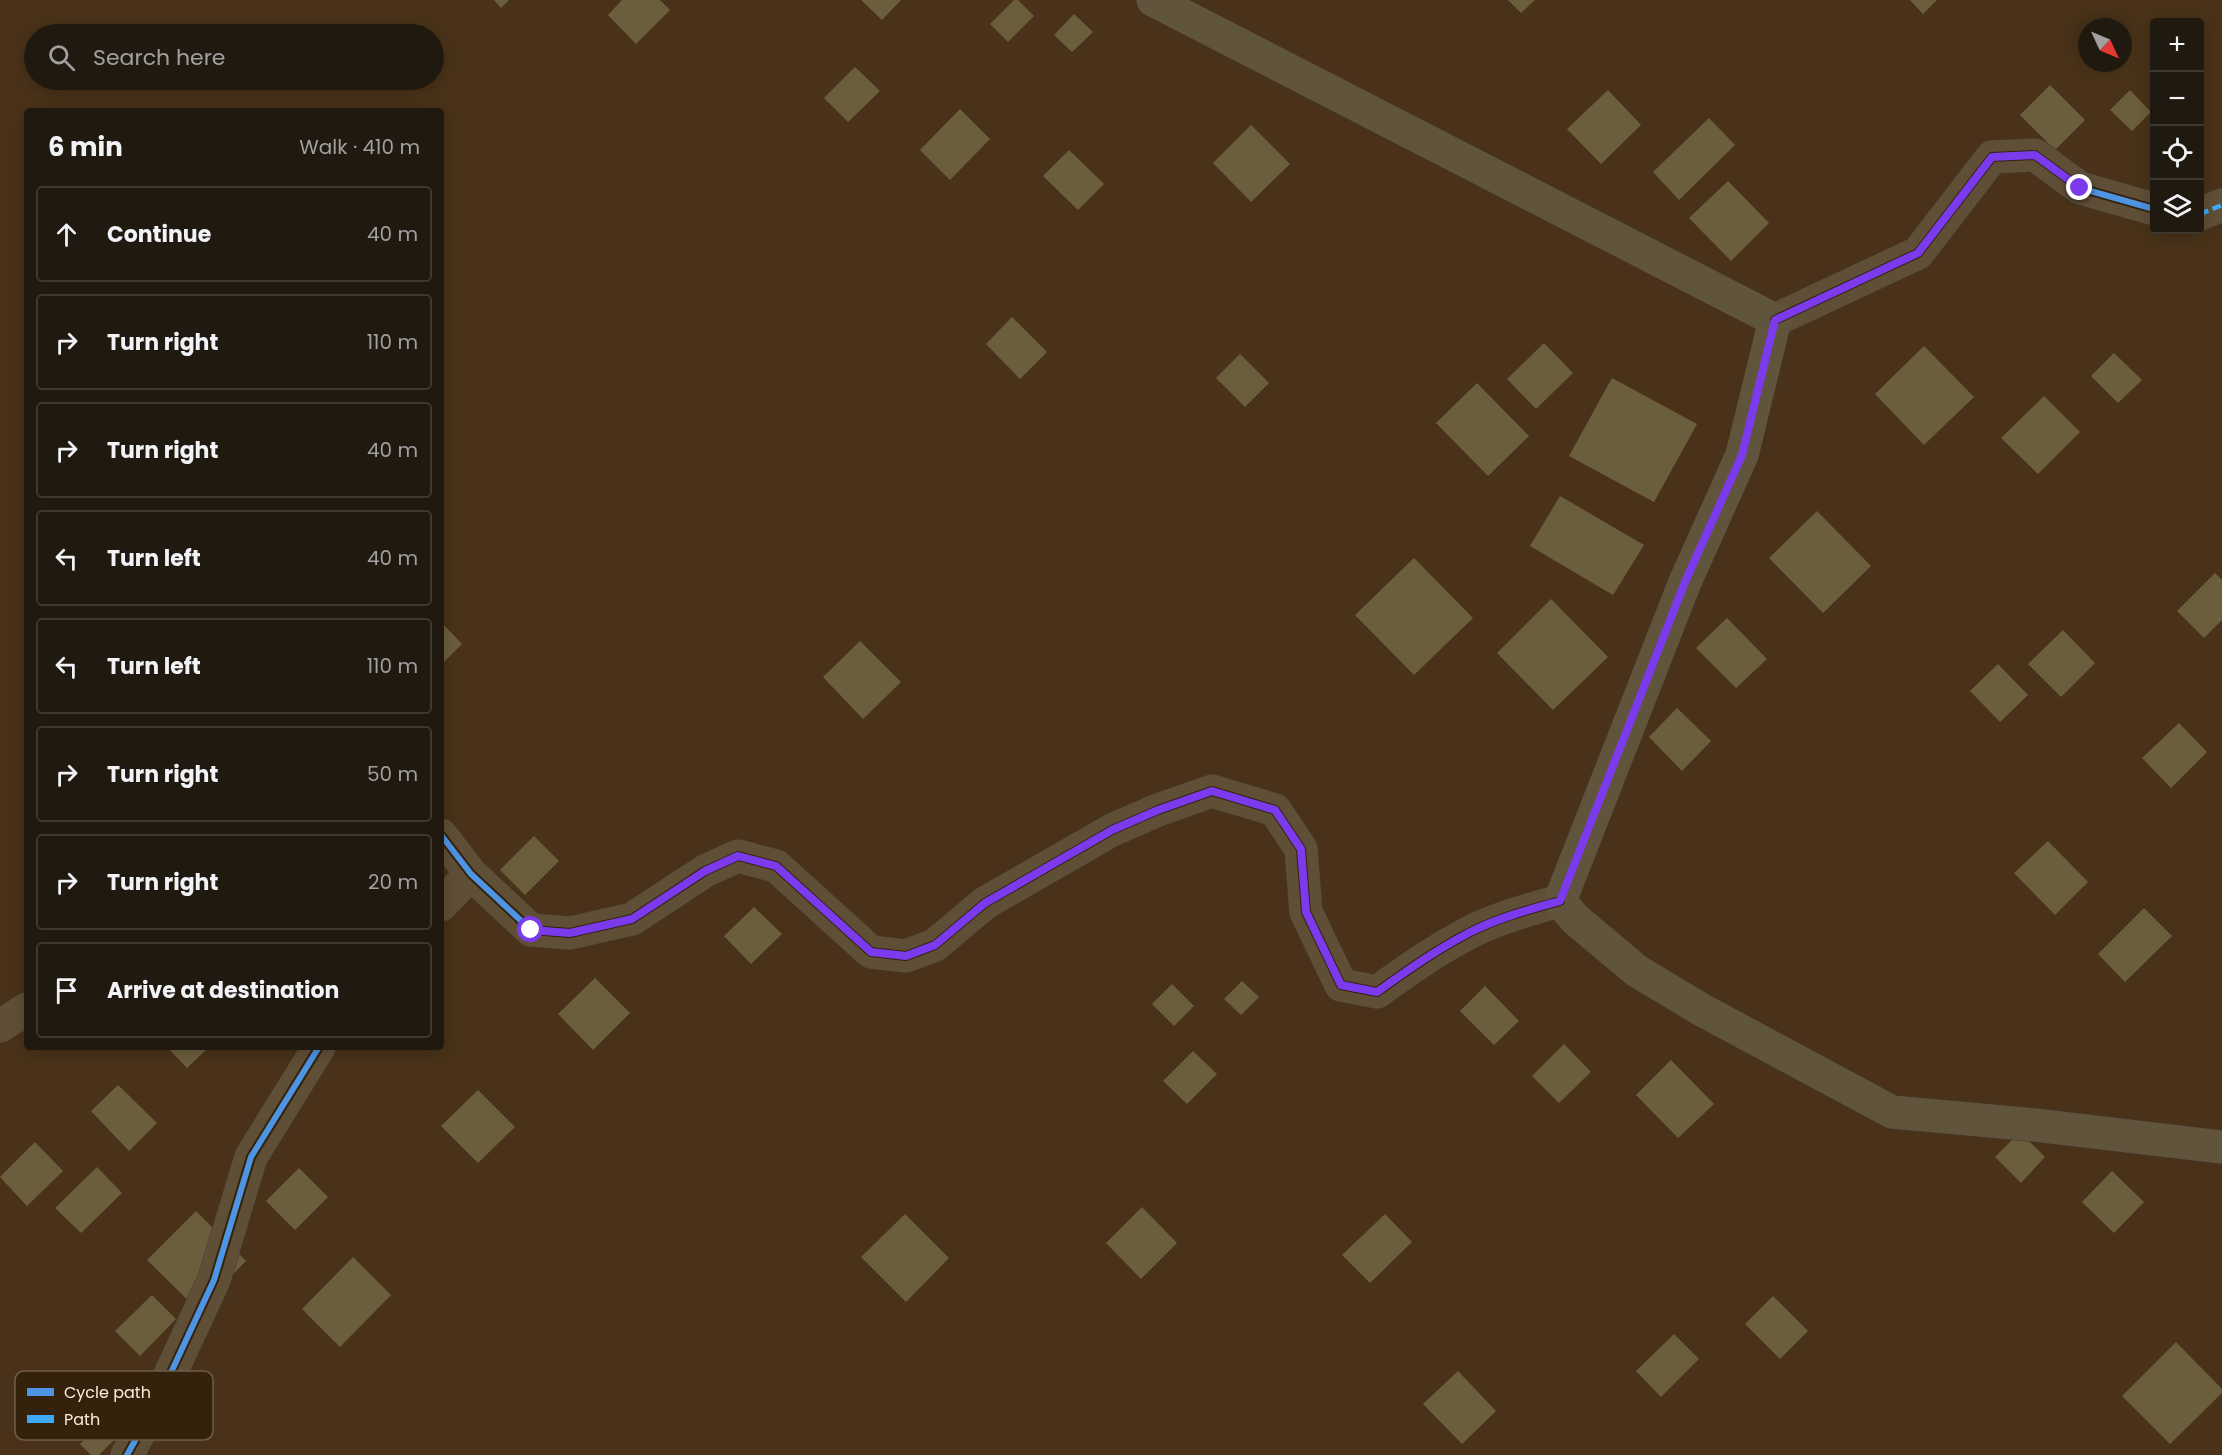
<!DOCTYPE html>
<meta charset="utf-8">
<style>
:root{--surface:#201910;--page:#2d261e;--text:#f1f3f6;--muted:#a2a09f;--line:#3d3830}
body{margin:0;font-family:Poppins,sans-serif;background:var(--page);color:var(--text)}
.controls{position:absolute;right:18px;top:18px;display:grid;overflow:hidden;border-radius:6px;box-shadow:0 3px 15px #0003}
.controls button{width:54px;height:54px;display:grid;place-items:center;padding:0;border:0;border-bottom:2px solid var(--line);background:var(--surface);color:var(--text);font:30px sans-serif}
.compass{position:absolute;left:2078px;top:18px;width:54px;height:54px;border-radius:50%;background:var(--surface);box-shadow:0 3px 15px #0003;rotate:134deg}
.stop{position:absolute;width:18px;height:18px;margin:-14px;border:4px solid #7c3aed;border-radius:50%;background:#fff}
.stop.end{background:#7c3aed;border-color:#fff;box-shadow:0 2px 6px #0008}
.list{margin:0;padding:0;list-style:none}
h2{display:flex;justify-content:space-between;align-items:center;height:78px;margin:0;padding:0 24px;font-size:26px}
h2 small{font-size:20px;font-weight:400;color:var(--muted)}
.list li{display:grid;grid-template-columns:39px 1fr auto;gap:18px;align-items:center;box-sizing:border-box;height:96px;margin:0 12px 12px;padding:0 12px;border:2px solid var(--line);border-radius:6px}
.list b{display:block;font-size:22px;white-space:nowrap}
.list em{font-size:20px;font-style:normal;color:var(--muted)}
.icon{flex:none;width:33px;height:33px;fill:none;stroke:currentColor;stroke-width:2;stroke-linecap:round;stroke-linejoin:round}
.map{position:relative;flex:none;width:2222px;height:1455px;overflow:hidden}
.search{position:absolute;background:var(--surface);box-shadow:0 3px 15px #0003;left:24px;top:24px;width:420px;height:66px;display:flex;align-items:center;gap:15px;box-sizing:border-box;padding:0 21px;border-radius:33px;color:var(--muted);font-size:22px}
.panel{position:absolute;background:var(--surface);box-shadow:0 3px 15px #0003;left:24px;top:108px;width:420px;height:942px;border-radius:6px}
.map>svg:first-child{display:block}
.green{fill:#493219;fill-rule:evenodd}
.building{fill:#6b5e3d}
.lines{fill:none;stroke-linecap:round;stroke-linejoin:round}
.minor-casing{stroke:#453c33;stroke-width:34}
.secondary-casing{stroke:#453c33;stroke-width:34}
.minor{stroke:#604f37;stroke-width:33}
.secondary{stroke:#60543d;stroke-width:33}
.quiet{stroke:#3fa9f5;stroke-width:4.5;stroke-dasharray:9 4.5;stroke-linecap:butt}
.cycleway-casing{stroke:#34220d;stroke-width:10}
.cycleway{stroke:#4d94e3;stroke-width:6}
.route{stroke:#7c3aed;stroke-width:8}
.key{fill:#34220d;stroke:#705e4a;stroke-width:1.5}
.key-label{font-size:16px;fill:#fdebd8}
</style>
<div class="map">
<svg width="2222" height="1455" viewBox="0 0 2222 1455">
<rect width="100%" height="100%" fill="#2b2116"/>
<!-- green -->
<path class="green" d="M0,0H2222V1455H0ZM2154,22H2200V230H2154ZM2087,27H2123V63H2087ZM34,34H434V80H34ZM27,111H441V1047H27Z"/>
<!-- building -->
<g class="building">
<polygon points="494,0 509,0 501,8"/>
<polygon points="622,0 660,0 670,10 636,44 608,15"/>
<polygon points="861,0 901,0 882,20"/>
<polygon points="1014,0 1018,0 1034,16 1008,42 990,24"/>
<polygon points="1508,0 1535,0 1521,13"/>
<polygon points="1910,0 1937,0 1923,14"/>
<polygon points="1074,14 1093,32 1072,52 1054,35"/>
<polygon points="855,67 880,91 848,122 824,98"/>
<polygon points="2050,85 2085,120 2055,150 2020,115"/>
<polygon points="1608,90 1641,125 1601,164 1567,129"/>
<polygon points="2130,90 2151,112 2132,131 2110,110"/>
<polygon points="960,109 990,139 950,180 920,150"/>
<polygon points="1709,118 1735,145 1679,200 1653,172"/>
<polygon points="1251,125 1290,164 1251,202 1213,163"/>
<polygon points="1069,150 1104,184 1078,210 1043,176"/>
<polygon points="1728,181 1769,223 1731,261 1689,218"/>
<polygon points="1012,317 1047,352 1020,379 986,344"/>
<polygon points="1544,343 1573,373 1536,409 1507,379"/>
<polygon points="1924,346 1974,397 1924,445 1875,394"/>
<polygon points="2114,353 2142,380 2118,403 2091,376"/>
<polygon points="1240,354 1269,383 1245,407 1216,378"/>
<polygon points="1612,378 1697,424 1654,502 1569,456"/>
<polygon points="1477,383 1529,436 1488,476 1436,423"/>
<polygon points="2044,396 2080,432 2038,474 2001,438"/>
<polygon points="1560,496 1644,545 1613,595 1530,546"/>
<polygon points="1817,511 1871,566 1823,613 1769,558"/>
<polygon points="1414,558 1473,618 1414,675 1355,615"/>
<polygon points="2215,573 2222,580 2222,620 2204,638 2177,611"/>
<polygon points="1551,599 1608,657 1553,710 1497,653"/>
<polygon points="1727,618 1767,659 1736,688 1696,648"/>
<polygon points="441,622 462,644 441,665"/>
<polygon points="2063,630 2095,663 2061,697 2028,664"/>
<polygon points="860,641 901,682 863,719 823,677"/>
<polygon points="1998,664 2028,695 2000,722 1970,691"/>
<polygon points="1677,708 1711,741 1682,771 1649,737"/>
<polygon points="2179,723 2207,752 2171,788 2142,758"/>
<polygon points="534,836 559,861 525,895 500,870"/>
<polygon points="2048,841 2088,882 2055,915 2014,873"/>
<polygon points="754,907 782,934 751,964 724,936"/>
<polygon points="2144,908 2172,936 2125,982 2098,954"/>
<polygon points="595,978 630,1013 593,1050 558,1014"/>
<polygon points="1242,981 1259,997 1241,1015 1224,999"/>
<polygon points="1172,984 1194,1006 1174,1026 1152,1004"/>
<polygon points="1485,986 1519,1021 1494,1045 1460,1011"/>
<polygon points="1564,1044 1591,1072 1559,1103 1532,1076"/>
<polygon points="167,1047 209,1047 187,1068"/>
<polygon points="1193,1051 1217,1074 1187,1104 1163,1081"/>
<polygon points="1671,1060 1714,1104 1678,1138 1636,1095"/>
<polygon points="118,1085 157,1123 129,1151 91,1111"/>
<polygon points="478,1090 515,1127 478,1163 441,1126"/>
<polygon points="2020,1132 2045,1157 2021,1183 1995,1157"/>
<polygon points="35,1142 63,1171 27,1206 0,1177"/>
<polygon points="97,1167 122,1193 81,1233 55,1208"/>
<polygon points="299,1168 328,1197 295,1230 266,1201"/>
<polygon points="2112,1171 2144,1202 2114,1233 2082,1202"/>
<polygon points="1142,1207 1177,1243 1141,1279 1106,1243"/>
<polygon points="196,1211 246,1261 198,1310 147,1260"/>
<polygon points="905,1214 949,1258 906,1302 861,1257"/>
<polygon points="1385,1214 1412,1242 1370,1283 1342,1255"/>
<polygon points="353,1257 391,1295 340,1347 302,1309"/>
<polygon points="152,1295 176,1319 140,1356 115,1331"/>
<polygon points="1773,1296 1808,1331 1780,1359 1745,1324"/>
<polygon points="1674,1334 1699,1359 1661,1397 1636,1371"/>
<polygon points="2176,1342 2222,1389 2222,1393 2170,1444 2122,1396"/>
<polygon points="1458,1371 1496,1411 1462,1444 1423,1404"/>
<polygon points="104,1422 118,1436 99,1455 91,1455 80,1444"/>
</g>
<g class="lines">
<defs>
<g id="minor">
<polyline points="2200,214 2222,205"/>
<polyline points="1775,320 1918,253 1992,157 2035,155 2080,188 2154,209"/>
<path d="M441,835L471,874L531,930L570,933L632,919L705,871L738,856L776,866L871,952L906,956L935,945L985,903L1112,830L1158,810L1212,791L1275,810L1301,849L1306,912L1341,985L1377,992C1405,972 1433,952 1463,936C1493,919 1528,910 1560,901"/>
<polyline points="441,905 471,874"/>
<polyline points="0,1026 27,1009"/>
<polyline points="127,1455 161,1394 214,1280 251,1157 319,1047"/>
</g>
<polyline id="secondary" points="1153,0 1775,320 1742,455 1685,582 1560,901 1575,919 1637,971 1702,1010 1892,1112 2035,1125 2222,1147"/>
</defs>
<!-- minor casing -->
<use href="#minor" class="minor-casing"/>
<!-- secondary casing -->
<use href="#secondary" class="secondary-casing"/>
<!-- minor -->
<use href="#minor" class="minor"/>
<!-- secondary -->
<use href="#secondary" class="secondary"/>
<!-- quiet -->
<polyline class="quiet" points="2200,214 2222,205"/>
<defs>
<g id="cycleway">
<polyline points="1775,320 1918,253 1992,157 2035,155 2080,188 2154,209"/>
<path d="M441,835L471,874L531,930L570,933L632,919L705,871L738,856L776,866L871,952L906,956L935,945L985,903L1112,830L1158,810L1212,791L1275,810L1301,849L1306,912L1341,985L1377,992C1405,972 1433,952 1463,936C1493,919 1528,910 1560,901"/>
<polyline points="127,1455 161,1394 214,1280 251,1157 319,1047"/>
</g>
</defs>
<!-- cycleway casing -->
<use href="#cycleway" class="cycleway-casing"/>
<!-- cycleway -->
<use href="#cycleway" class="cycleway"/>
</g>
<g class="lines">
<!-- route -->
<path class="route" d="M531,930L570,933L632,919L705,871L738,856L776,866L871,952L906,956L935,945L985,903L1112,830L1158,810L1212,791L1275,810L1301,849L1306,912L1341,985L1377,992C1405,972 1433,952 1463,936C1493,919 1528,910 1560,901L1685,582L1742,455L1775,320L1918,253L1992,157L2035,155L2080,188"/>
</g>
<!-- legend -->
<rect x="15" y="1371" width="198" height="69" rx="9" class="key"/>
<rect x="27" y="1388" width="27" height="8" fill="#4d94e3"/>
<rect x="27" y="1415" width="27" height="8" fill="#3fa9f5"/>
<g class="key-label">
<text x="64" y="1398">Cycle path</text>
<text x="64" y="1425">Path</text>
</g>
</svg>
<div class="controls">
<button>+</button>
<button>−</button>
<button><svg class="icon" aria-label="locate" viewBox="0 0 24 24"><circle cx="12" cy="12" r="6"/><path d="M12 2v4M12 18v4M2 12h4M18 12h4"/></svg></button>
<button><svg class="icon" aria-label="layers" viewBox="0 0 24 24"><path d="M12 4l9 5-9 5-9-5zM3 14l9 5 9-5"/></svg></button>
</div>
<svg class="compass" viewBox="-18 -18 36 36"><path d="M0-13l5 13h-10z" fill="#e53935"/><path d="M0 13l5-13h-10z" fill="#a2a09f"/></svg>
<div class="stop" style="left:531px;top:930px"></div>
<div class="stop end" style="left:2080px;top:188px"></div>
<div class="search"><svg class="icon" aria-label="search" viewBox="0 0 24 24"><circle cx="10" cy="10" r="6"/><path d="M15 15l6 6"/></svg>Search here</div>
<section class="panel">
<h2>6 min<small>Walk · 410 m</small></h2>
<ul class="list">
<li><svg class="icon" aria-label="ahead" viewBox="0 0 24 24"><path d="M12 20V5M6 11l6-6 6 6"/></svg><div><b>Continue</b></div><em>40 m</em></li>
<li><svg class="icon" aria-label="right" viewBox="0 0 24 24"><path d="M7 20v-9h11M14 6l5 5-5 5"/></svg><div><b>Turn right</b></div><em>110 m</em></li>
<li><svg class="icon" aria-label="right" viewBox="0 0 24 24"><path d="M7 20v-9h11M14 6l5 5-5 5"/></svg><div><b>Turn right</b></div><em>40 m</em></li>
<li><svg class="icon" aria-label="left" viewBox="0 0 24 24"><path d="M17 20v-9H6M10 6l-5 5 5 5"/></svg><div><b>Turn left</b></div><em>40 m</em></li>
<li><svg class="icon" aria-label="left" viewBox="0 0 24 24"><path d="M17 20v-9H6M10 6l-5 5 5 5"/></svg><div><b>Turn left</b></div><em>110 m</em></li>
<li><svg class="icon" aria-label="right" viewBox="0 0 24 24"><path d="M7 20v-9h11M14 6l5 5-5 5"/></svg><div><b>Turn right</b></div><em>50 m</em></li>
<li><svg class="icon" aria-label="right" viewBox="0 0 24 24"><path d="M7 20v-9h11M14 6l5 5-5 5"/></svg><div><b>Turn right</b></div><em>20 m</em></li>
<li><svg class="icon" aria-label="arrive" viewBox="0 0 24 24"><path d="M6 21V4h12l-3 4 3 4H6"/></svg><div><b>Arrive at destination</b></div></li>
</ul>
</section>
</div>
